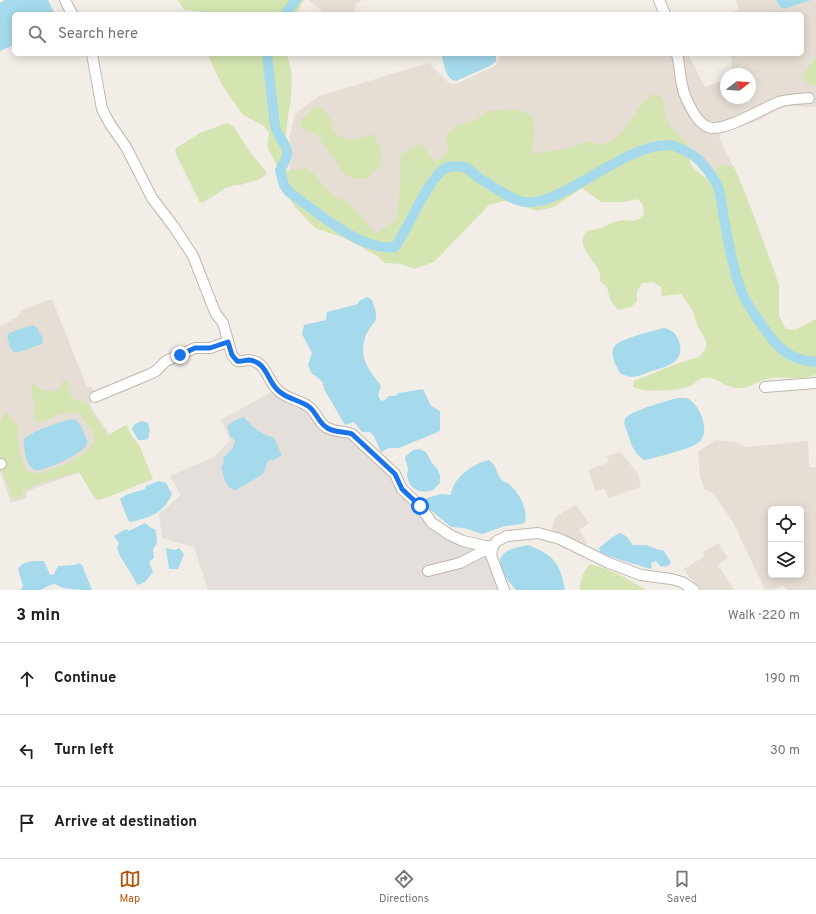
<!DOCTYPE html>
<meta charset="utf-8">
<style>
:root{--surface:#fff;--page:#f6f6f6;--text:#202124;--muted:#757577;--line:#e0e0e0;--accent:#b45309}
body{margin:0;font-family:Overpass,sans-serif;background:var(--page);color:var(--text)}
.controls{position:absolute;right:12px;bottom:12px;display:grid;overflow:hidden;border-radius:6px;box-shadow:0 2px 10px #0003}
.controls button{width:36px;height:36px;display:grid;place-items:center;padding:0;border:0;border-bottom:1px solid var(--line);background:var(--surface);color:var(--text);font:20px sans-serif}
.compass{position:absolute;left:720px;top:68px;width:36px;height:36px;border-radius:50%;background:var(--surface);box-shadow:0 2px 10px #0003;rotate:73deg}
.stop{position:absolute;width:12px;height:12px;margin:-9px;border:3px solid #1a73e8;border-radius:50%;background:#fff}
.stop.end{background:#1a73e8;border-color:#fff;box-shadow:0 1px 4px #0008}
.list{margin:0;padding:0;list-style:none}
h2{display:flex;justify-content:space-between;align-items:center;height:52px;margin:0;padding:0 16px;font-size:17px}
h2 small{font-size:13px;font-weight:400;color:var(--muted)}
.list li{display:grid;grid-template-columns:26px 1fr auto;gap:12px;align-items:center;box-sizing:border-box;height:72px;padding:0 16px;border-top:1px solid var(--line)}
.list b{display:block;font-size:15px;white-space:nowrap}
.list em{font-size:13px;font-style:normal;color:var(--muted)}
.icon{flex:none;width:22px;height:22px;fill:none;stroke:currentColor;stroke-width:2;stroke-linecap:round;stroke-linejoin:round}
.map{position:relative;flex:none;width:816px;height:590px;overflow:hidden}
.search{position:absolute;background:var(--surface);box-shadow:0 2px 10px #0003;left:12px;right:12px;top:12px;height:44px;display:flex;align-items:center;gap:10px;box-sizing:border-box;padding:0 14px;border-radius:6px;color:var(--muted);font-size:15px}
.sheet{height:268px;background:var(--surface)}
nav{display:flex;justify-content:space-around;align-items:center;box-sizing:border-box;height:56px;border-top:1px solid var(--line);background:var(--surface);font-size:11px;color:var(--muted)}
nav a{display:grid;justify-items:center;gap:2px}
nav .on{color:var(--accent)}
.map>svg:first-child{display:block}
.residential{fill:#e6ded4;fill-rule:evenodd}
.industrial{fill:#e4dfdb}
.green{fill:#d5e5b1}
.water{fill:#a5d9ec}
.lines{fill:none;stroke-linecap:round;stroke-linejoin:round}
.canal{stroke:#a5d9ec;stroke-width:10}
.minor-casing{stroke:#c0b6ac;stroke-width:12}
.minor{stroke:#fff;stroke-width:10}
.route{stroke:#1a73e8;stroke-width:5}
</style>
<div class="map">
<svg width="816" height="590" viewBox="0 0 816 590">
<rect width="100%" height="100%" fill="#f2ede6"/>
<!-- residential -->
<g class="residential">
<polygon points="309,0 361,0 356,4 354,14 325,14"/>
<polygon points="736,0 816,0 816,107 785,106 757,121 722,133 719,138 738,176 717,178 700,157 671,140 531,183 381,243 289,178 289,169 292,154 289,139 295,114 319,96 429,63 449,83 456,84 495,66 501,54 688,54 705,87 726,80 726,98 750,98 750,74 732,74 731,54 802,54 802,14 724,14 739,10"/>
<polygon points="52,299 87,387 92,387 96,396 96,399 90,404 94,412 109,433 91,467 78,473 38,487 25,493 27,498 11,503 1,473 0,473 0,326 17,317 22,310"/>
<path d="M715,440L736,442L746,447L808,441L809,467H816V590H788L783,586L772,590H765L733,522L713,493L705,490L700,477L698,452ZM771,509H801V575H771Z"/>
<polygon points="621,452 638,474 641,487 609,498 604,489 596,491 588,470 609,462 607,456"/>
<polygon points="576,505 589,523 579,530 587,542 584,546 552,530 554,521 557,516"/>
<polygon points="718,543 728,558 718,565 734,590 702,590 690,578 684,569 705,556 703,552"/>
</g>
<!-- industrial -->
<polygon class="industrial" points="271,392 309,410 324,431 341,437 348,436 385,469 401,496 418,508 462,544 478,550 495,551 499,567 511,590 208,590 194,547 162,538 159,514 181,495 170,476 214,457 230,440 221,420"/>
<!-- green -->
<g class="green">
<polygon points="178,0 305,0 302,2 297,14 204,14 203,12 184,10"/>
<path d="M207,54H286C298,78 288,109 286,134C285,146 286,159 287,171L307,168L316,176L333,196L348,202L375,233L396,221C399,199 402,177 400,155L421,144L435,161L448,152L446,136L456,126L477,119L487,111L520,110L533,117L535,131L532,154L570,148L590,141L601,145L612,141L626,128L640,106L652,94L660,95L664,102L665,116L672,129L686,142L691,166L705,178L721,164L734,167L744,190L773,267L779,285V316L786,329L795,330L816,319V375C810,376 804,378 798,378C787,378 775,376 764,380C755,383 745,390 735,388C724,386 715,376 703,378C698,379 695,384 690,386C678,391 644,393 633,387L634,381L679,363L699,357L705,350L707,343L697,325L693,311L681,294L662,296L661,287L653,282L642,283L637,291V301L631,307L618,310L610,300L607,287L600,281C600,279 600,277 600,275C598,260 573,248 587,231L602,228L613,222L624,220L634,221L640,218L644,214L643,205L638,199L624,202H601L582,188L554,207L536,211L524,206L504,201L489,205L434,262L414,269L401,264L385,263L376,255L344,238L315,228L296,208L278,183L277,166L267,146L269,133L264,126L243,115L222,85Z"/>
<polygon points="816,56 816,87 807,84 803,75"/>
<path d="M315,106H319L330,117L333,130L341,137L357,140L370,134L375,136C384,161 386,159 368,179H353L345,175L316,134L302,128L300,121Z"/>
<polygon points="227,123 233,126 250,152 265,170 267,174 258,180 240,185 235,185 226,188 202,203 199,201 175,152 176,148 200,133"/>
<path d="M64,380H68L70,395L76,401H83L89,405L93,414L108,435L126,425L131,434L140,447L153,479L108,497L98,500L94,497L79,472L35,485L22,491V496L16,498H12L3,472L0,471V422L6,411L14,422L19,425C15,442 21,454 26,470L35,474C56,469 80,461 94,443L93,431L80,414L66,412L45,421L37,422L34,415L35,404L31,394L32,382L43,391H56Z"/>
<path d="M590,564C611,569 628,579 646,590H580C579,581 584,571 590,564Z"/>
</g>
<!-- water -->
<g class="water">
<polygon points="5,0 48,0 55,14 14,14 14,45 0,51 0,3"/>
<polygon points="776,0 811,0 784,9 780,7"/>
<path d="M441,54H496V61L490,66L456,81C445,79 444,63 441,54Z"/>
<path d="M367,297L372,300C373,304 376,310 376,315C377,321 373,323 370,328C363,336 361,353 366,363C369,372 376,378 381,386L378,395L381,401L385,400L389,396H395L399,393L423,389L431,406L440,411V431L399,448H389L381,452L374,436L370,432H362L354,422L345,425L324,389C324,381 318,377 312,374L308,365L312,353L302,334L304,325L326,320L327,312L358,304L359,301Z"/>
<polygon points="32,325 37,328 43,338 42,344 19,352 14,352 10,348 7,335 12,332"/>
<path d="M664,328C672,330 676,333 679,341C686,363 665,367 649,372C644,374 637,377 631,377C627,376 623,375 620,373C616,366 611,357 613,349C615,339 654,331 664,328Z"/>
<path d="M677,398C679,398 684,398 686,398C699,402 711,431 700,441C692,449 663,455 650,459L644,460C634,453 631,445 628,434C626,429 623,424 625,419C629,411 667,401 677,398Z"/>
<path d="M244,417C253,429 260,433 274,438L282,455L273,461L271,459L268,461L263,474L236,490C225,488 225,478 221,468L224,462L223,457C229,453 235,448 235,440L230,436L227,426L234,421Z"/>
<path d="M75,419L80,424L88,442C87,442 86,447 85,447C79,455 43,472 35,470C26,467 23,447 24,439C35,430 60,421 75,419Z"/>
<polygon points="142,421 148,423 150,430 148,439 144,440 138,440 132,429 135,424"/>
<path d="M420,449L426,452L432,463L438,470L440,476V483L433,490C420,494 410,490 407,476C407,474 408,471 408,469C408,466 405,461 405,457L413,450Z"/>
<path d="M489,460C498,467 495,471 500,478C504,483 507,482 510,485C520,494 528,510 525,522L522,524L505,526L482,534L464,528L451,527L426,506L423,501L424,499L441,494L451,495C452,479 473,463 489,460Z"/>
<path d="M159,481L166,483L172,494C164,513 149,518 130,522L128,520L120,499L126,495L145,489L146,486Z"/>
<path d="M145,523L151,528L155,529C157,537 159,543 153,549L154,558L149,562L153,572L145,582L138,585L120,556L117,548L119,543L114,536L126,529L129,531Z"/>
<path d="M620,533L626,536L633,545H646L659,550H663L671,562C669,567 664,567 660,566L656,561L651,563L652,568L651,569L617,559L600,552L599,548L614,536Z"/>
<path d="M528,545C554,555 560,563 565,590H516C505,578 489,557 512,549C517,547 523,546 528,545Z"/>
<polygon points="166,548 175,550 179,548 184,554 178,569 169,569"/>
<path d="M44,561L50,575L54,574L58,566L75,565L79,563L82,565L92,590C81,590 62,590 55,584L50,585L41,590H20L23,586L18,569C23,560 35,561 44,561Z"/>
</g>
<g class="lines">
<!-- canal -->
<g class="canal">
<polyline points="285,14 296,0"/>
<path d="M267,54L275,126C281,147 296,146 280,170L284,185L289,192C316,211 361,252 395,247C408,230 429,174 448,167C453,166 459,166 464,167C469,169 474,174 479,178C490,185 508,197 520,201C527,204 540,201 547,199C584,186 629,146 667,145C675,144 694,155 700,161C706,168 715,178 718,187C722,198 722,211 725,223C728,243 735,275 742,293C748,306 756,317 764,328C778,349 790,360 816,362"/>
</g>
<defs>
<g id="minor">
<polyline points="65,0 72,14"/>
<polyline points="659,0 665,14"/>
<path d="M92,54L102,109L110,124L126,147L152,198L174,227L193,256L211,302L216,314L223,323L232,355L237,361C241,362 245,360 249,360C268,362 267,383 280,392C288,399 299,400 308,406C316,411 318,422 326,427C333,432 344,431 352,434L395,474L402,489L420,506L432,523L450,535L463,541L485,546H493"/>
<path d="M677,54C680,67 680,80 684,93C688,103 697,123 708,127C723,133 763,108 779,102C788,99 799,99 809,98"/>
<polyline points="765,387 816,383"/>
<polyline points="95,397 150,374 156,371 166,361 195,348 210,348 227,342"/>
<polyline points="0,464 1,464"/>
<polyline points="428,571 460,563 493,546"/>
<polyline points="504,590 491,555 493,546 497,541 507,536 538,533 560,539 609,563 641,575 671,579 682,582 694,590"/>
</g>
</defs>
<!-- minor casing -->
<use href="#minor" class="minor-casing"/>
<!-- minor -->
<use href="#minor" class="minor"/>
</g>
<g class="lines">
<!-- route -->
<path class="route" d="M180,355L195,348H210L228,342L232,355L237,361C241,362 245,360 249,360C268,362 267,383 280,392C288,399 299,400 308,406C316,411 318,422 326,427C333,433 344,431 352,434L395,474L402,489L420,506"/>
</g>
</svg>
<div class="controls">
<button><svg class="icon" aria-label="locate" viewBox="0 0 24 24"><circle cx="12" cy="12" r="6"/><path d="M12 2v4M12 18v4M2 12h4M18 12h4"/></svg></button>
<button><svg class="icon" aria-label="layers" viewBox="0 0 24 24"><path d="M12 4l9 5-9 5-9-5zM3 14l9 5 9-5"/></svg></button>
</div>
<svg class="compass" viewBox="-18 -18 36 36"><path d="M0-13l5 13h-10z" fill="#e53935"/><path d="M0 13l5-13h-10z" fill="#757577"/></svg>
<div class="stop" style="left:420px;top:506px"></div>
<div class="stop end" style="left:180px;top:355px"></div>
<div class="search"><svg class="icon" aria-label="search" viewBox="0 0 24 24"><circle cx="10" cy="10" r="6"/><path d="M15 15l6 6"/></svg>Search here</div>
</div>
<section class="sheet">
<h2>3 min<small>Walk · 220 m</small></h2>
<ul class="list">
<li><svg class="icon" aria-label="ahead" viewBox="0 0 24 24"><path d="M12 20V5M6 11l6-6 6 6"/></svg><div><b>Continue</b></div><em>190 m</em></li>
<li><svg class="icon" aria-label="left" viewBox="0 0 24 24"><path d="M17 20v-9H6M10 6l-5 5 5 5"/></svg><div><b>Turn left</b></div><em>30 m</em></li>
<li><svg class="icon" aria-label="arrive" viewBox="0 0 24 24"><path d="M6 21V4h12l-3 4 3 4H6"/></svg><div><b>Arrive at destination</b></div></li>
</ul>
</section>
<nav>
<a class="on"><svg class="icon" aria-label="map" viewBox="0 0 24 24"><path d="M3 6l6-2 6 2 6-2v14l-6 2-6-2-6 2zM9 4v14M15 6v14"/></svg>Map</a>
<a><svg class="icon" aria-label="directions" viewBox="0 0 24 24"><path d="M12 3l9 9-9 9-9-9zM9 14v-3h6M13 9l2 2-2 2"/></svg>Directions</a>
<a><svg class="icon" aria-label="saved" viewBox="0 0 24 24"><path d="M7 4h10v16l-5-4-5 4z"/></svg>Saved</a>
</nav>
